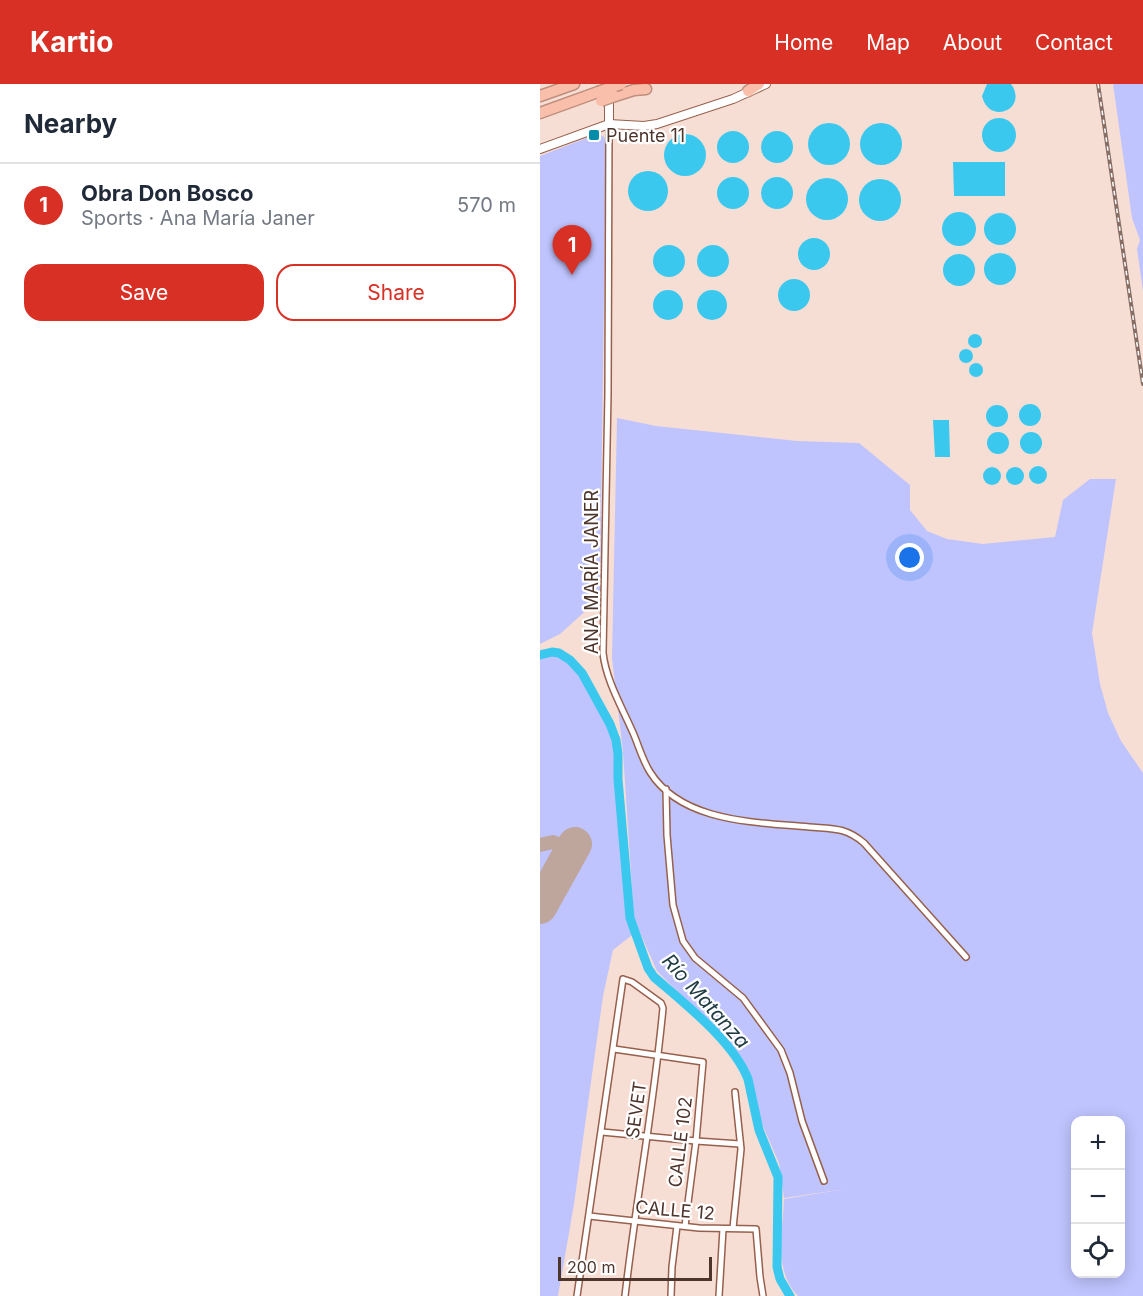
<!DOCTYPE html>
<meta charset="utf-8">
<style>
:root{--surface:#fff;--page:#f2f2f3;--text:#1f2937;--muted:#747a83;--line:#e0e1e3;--accent:#d93025}
body{margin:0;font-family:Inter,sans-serif;background:var(--page);color:var(--text)}
.controls{position:absolute;right:18px;bottom:18px;display:grid;overflow:hidden;border-radius:12px;box-shadow:0 3px 15px #0003}
.controls button{width:54px;height:54px;display:grid;place-items:center;padding:0;border:0;border-bottom:2px solid var(--line);background:var(--surface);color:var(--text);font:30px sans-serif}
.scale{position:absolute;left:18px;bottom:15px;width:154px;box-sizing:border-box;padding-left:6px;border:3px solid #4e352c;border-top:0;font-size:16px;line-height:21px;white-space:nowrap;color:#4e352c;-webkit-text-stroke:4px #fff;paint-order:stroke}
.you{position:absolute;left:370px;top:474px;width:21px;height:21px;margin:-15px;border:4px solid #fff;border-radius:50%;background:#1a73e8;box-shadow:0 0 0 9px #1a73e833}
.badge{display:grid;place-items:center;width:39px;height:39px;border-radius:50%;background:var(--accent);color:#fff;font-size:20px;font-weight:700}
.pin{position:absolute;translate:-50% -50px;filter:drop-shadow(0 2px 3px #0008)}
.pin::after{content:'';position:absolute;top:32px;width:21px;height:18px;background:inherit;clip-path:polygon(0 0,100% 0,50% 100%)}
.list{margin:0;padding:0;list-style:none}
h2{display:flex;justify-content:space-between;align-items:center;height:78px;margin:0;padding:0 24px;font-size:26px}
h2 small{font-size:20px;font-weight:400;color:var(--muted)}
.list li{display:grid;grid-template-columns:39px 1fr auto;gap:18px;align-items:center;box-sizing:border-box;height:84px;padding:0 24px;border-top:2px solid var(--line)}
.list b{display:block;font-size:22px;white-space:nowrap}
.list p{margin:0;font-size:20px;white-space:nowrap;color:var(--muted)}
.list em{font-size:20px;font-style:normal;color:var(--muted)}
.actions{display:flex;gap:12px;padding:18px 24px}
.actions a{flex:1;padding:14px 0;border:2px solid var(--accent);border-radius:18px;text-align:center;font-size:21px;color:var(--accent)}
.actions .main{background:var(--accent);color:#fff}
.icon{flex:none;width:33px;height:33px;fill:none;stroke:currentColor;stroke-width:2;stroke-linecap:round;stroke-linejoin:round}
.map{position:relative;flex:none;width:603px;height:1212px;overflow:hidden}
header{display:flex;align-items:center;gap:36px;box-sizing:border-box;height:84px;padding:0 30px;background:var(--accent);color:#fff}
header strong{font-size:28px}
nav{display:flex;gap:33px;margin-inline-start:auto;font-size:21px}
main{display:flex}
aside{flex:1;background:var(--surface)}
.map>svg:first-child{display:block}
.green{fill:#bfc4fe;fill-rule:evenodd}
.water{fill:#3bc8ef}
.lines{fill:none;stroke-linecap:round;stroke-linejoin:round}
.river{stroke:#3bc8ef;stroke-width:9}
.taxiway{stroke:#bfa69c;stroke-width:14}
.runway{stroke:#bfa69c;stroke-width:34}
.street-casing{stroke:#97604c;stroke-width:8}
.secondary-casing{stroke:#97604c;stroke-width:10}
.highway-casing{stroke:#be8f7e;stroke-width:13}
.street{stroke:#fff;stroke-width:5}
.secondary{stroke:#fff;stroke-width:8}
.highway{stroke:#fabfaa;stroke-width:10}
.rail-casing{stroke:#876e65;stroke-width:4}
.rail{stroke:#fff;stroke-width:1.5;stroke-dasharray:4.5;stroke-linecap:butt}
.highway-bridge-casing{stroke:#be8f7e;stroke-width:13;stroke-linecap:butt}
.highway-bridge{stroke:#fabfaa;stroke-width:10}
.poi-dot{fill:#048cab;stroke:#fff;stroke-width:2}
.labels{text-anchor:middle;dominant-baseline:central;stroke-width:4.5;stroke-linejoin:round;paint-order:stroke}
.poi-label{font-size:18px;fill:#4e352c;stroke:#fff;text-anchor:start}
.street-label{font-size:18px;fill:#4e352c;stroke:#fff}
.water-label{font-size:20px;font-style:italic;fill:#1f3c45;stroke:#fff}
</style>
<header>
<strong>Kartio</strong>
<nav><a>Home</a><a>Map</a><a>About</a><a>Contact</a></nav>
</header>
<main>
<aside>
<h2>Nearby<small></small></h2>
<ul class="list">
<li><span class="badge">1</span><div><b>Obra Don Bosco</b><p>Sports · Ana María Janer</p></div><em>570 m</em></li>
</ul>
<div class="actions"><a class="main">Save</a><a>Share</a></div>
</aside>
<div class="map">
<svg width="603" height="1212" viewBox="0 0 603 1212">
<rect width="100%" height="100%" fill="#f7ded4"/>
<!-- green -->
<g class="green">
<polygon points="573,0 603,0 603,207 597,165 600,156 592,134"/>
<polygon points="57,50 63,52 66,56 60,514 20,550 0,560 0,72"/>
<path d="M77,334L116,342L201,351L257,357L319,359L370,401V426L387,447L407,455L443,460L515,453L523,416L550,395H576L552,549L560,600L568,629L581,657L603,689V1212H258C233,1186 243,1148 244,1115L305,1105L244,1114L239,1079L222,1040L209,989L185,956L117,887L94,835L83,668L72,574ZM536,1036H580V1190H536Z"/>
<path d="M12,568C41,574 70,632 76,659C80,675 78,693 80,710C83,751 87,793 90,834L96,848L73,866L63,912L34,1120L18,1212H0V571Z"/>
</g>
<!-- water -->
<g class="water">
<path d="M447,0H471C489,25 449,42 442,12Z"/>
<circle cx="459" cy="51" r="17"/>
<circle cx="341" cy="60" r="21"/>
<circle cx="289" cy="60" r="21"/>
<circle cx="237" cy="63" r="16"/>
<circle cx="193" cy="63" r="16"/>
<circle cx="145" cy="71" r="21"/>
<polygon points="413,78 465,78 465,112 414,112"/>
<circle cx="108" cy="107" r="20"/>
<circle cx="193" cy="109" r="16"/>
<circle cx="237" cy="109" r="16"/>
<circle cx="287" cy="115" r="21"/>
<circle cx="340" cy="116" r="21"/>
<circle cx="419" cy="145" r="17"/>
<circle cx="460" cy="145" r="16"/>
<circle cx="274" cy="170" r="16"/>
<circle cx="129" cy="177" r="16"/>
<circle cx="173" cy="177" r="16"/>
<circle cx="460" cy="185" r="16"/>
<circle cx="419" cy="186" r="16"/>
<circle cx="254" cy="211" r="16"/>
<circle cx="172" cy="221" r="15"/>
<circle cx="128" cy="221" r="15"/>
<circle cx="435" cy="257" r="7"/>
<circle cx="426" cy="272" r="7"/>
<circle cx="436" cy="286" r="7"/>
<circle cx="490" cy="331" r="11"/>
<circle cx="457" cy="332" r="11"/>
<polygon points="393,336 409,336 410,373 395,373"/>
<circle cx="458" cy="359" r="11"/>
<circle cx="491" cy="359" r="11"/>
<circle cx="498" cy="391" r="9"/>
<circle cx="475" cy="392" r="9"/>
<circle cx="452" cy="392" r="9"/>
</g>
<g class="lines">
<!-- river -->
<path class="river" d="M0,571L12,568L19,569L30,576L42,589L70,640L76,656L78,670V695L90,834L108,884L114,893C144,919 193,957 208,995L219,1046L238,1093L237,1183L240,1195L250,1212"/>
<!-- taxiway -->
<polyline class="taxiway" points="0,761 13,758 32,765"/>
<!-- runway -->
<polyline class="runway" points="0,823 35,760"/>
<defs>
<g id="street">
<path d="M69,40L68,310L63,569C66,597 83,625 94,651C99,663 103,677 110,688C142,739 217,738 269,743C293,745 305,743 324,759L426,873"/>
<polyline points="126,705 127,751 133,821 143,857 155,874 203,914 241,966 250,989 262,1037 284,1097"/>
<polyline points="74,965 163,978 156,1057 145,1142"/>
<polyline points="62,1048 156,1057 200,1060"/>
<polyline points="49,1132 159,1144 216,1145 220,1193 223,1212"/>
<polyline points="193,1144 201,1065 195,1008"/>
<path d="M37,1212L83,895L92,898L121,919L123,924C114,1021 96,1116 85,1212"/>
<polyline points="131,1212 132,1183 137,1142"/>
<polyline points="179,1212 183,1145"/>
</g>
<g id="secondary">
<polyline points="69,40 69,12"/>
<polyline points="0,65 69,40 104,42 117,40 193,15 226,0"/>
</g>
<g id="highway">
<polyline points="208,7 219,0"/>
<polyline points="0,12 34,0"/>
<polyline points="75,12 94,6 106,5"/>
<polyline points="0,29 58,8"/>
</g>
</defs>
<!-- street casing -->
<use href="#street" class="street-casing"/>
<!-- secondary casing -->
<use href="#secondary" class="secondary-casing"/>
<!-- highway casing -->
<use href="#highway" class="highway-casing"/>
<!-- street -->
<use href="#street" class="street"/>
<!-- secondary -->
<use href="#secondary" class="secondary"/>
<!-- highway -->
<use href="#highway" class="highway"/>
<defs>
<polyline id="rail" points="558,0 603,300"/>
</defs>
<!-- rail casing -->
<use href="#rail" class="rail-casing"/>
<!-- rail -->
<use href="#rail" class="rail"/>
<defs>
<g id="highway-bridge">
<polyline points="58,8 81,0"/>
<polyline points="61,17 75,12"/>
</g>
</defs>
<!-- highway-bridge casing -->
<use href="#highway-bridge" class="highway-bridge-casing"/>
<!-- highway-bridge -->
<use href="#highway-bridge" class="highway-bridge"/>
</g>
<!-- markers -->
<rect class="poi-dot" x="48" y="45" width="12" height="12" rx="3"/>
<g class="labels">
<!-- poi labels -->
<g class="poi-label">
<text x="66" y="51">Puente 11</text>
</g>
<!-- street labels -->
<g class="street-label">
<text transform="translate(51 488) rotate(-90)">ANA MARÍA JANER</text>
<text transform="translate(96 1026) rotate(-82)">SEVET</text>
<text transform="translate(140 1058) rotate(-83)">CALLE 102</text>
<text transform="translate(135 1126) rotate(5)">CALLE 12</text>
</g>
<!-- water labels -->
<g class="water-label">
<text transform="translate(166 917) rotate(48)">Río Matanza</text>
</g>
</g>
</svg>
<div class="controls">
<button>+</button>
<button>−</button>
<button><svg class="icon" aria-label="locate" viewBox="0 0 24 24"><circle cx="12" cy="12" r="6"/><path d="M12 2v4M12 18v4M2 12h4M18 12h4"/></svg></button>
</div>
<div class="scale">200 m</div>
<div class="you"></div>
<div class="pin badge" style="left:32px;top:191px">1</div>
</div>
</main>
